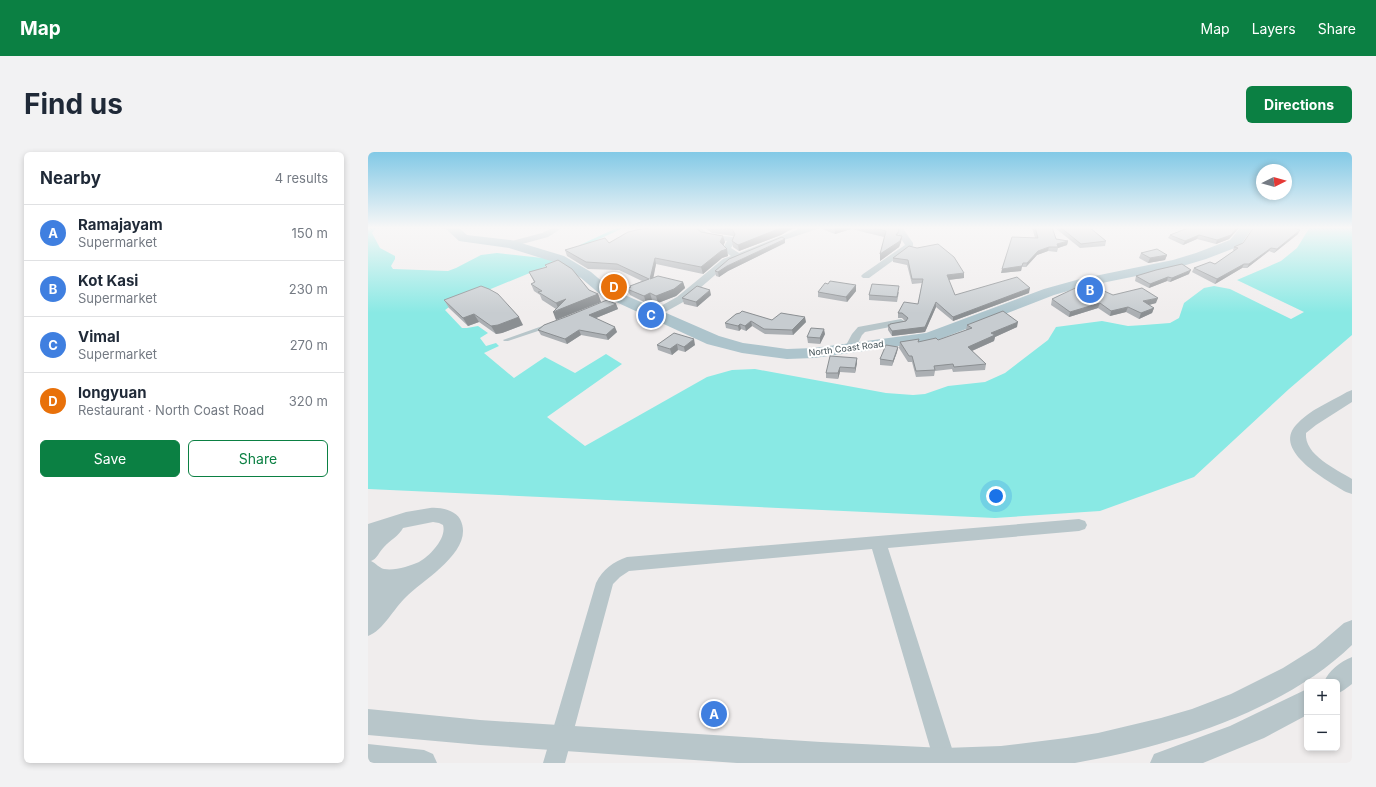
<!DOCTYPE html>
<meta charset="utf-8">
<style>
:root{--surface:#fff;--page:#f2f2f3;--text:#1f2937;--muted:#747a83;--line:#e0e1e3;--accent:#0b8043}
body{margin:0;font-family:Inter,sans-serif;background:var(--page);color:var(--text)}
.controls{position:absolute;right:12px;bottom:12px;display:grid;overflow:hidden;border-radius:6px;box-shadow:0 2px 6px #0003}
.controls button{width:36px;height:36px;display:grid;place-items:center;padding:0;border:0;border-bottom:1px solid var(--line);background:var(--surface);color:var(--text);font:20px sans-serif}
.compass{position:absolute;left:888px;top:12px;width:36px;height:36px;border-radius:50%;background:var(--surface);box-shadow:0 2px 6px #0003;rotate:85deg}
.you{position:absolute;left:628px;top:344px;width:14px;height:14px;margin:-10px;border:3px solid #fff;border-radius:50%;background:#1a73e8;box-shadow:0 0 0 6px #1a73e833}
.badge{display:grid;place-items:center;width:26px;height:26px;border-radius:50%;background:var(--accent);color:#fff;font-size:13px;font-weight:700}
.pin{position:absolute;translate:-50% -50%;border:2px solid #fff;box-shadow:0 1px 4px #0006}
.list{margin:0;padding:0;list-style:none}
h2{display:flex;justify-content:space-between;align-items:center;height:52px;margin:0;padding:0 16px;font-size:17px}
h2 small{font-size:13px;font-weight:400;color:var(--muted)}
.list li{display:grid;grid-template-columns:26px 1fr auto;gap:12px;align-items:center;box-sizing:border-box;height:56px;padding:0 16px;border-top:1px solid var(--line)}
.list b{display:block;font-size:15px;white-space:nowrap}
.list p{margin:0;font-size:13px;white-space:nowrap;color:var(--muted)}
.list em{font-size:13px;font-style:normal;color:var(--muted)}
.actions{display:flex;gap:8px;padding:12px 16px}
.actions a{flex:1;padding:9px 0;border:1px solid var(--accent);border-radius:6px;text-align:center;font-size:14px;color:var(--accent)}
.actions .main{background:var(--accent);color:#fff}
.map{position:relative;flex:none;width:984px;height:611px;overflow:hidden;border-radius:6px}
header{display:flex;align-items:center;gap:24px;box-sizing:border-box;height:56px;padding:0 20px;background:var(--accent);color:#fff}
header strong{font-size:19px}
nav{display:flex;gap:22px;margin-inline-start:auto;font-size:14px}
.intro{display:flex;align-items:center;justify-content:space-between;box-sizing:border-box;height:96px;padding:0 24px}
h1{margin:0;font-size:28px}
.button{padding:10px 18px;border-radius:6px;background:var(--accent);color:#fff;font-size:14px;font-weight:700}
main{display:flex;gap:24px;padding:0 24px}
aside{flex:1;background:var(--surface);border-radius:6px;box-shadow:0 2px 6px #0003}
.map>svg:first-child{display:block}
.water{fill:#89e9e4}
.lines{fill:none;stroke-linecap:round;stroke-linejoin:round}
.stream{stroke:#89e9e4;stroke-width:2.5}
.service{fill:#b8c6ca;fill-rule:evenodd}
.minor{fill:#b8c6ca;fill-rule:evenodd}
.tertiary{fill:#b8c6ca;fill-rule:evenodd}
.primary{fill:#adc4cc;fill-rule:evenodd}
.wall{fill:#abafb3}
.shaded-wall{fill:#8b8f92}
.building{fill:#c7ccd0;stroke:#8b8f92}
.labels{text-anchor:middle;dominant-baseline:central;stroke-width:4;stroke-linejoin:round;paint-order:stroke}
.far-street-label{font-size:9px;fill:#46555a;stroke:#fff}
</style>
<header>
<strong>Map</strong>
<nav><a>Map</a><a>Layers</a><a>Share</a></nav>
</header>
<div class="intro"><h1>Find us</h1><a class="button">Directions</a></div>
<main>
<aside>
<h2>Nearby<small>4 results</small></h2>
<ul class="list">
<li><span class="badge" style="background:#3f7fe0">A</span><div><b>Ramajayam</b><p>Supermarket</p></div><em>150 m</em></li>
<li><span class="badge" style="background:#3f7fe0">B</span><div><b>Kot Kasi</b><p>Supermarket</p></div><em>230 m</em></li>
<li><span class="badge" style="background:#3f7fe0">C</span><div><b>Vimal</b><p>Supermarket</p></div><em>270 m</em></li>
<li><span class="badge" style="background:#e8710a">D</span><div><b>longyuan</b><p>Restaurant · North Coast Road</p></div><em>320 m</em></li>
</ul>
<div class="actions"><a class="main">Save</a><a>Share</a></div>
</aside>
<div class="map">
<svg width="984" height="611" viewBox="0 0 984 611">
<rect width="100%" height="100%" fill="#f0eded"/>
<!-- water -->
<polygon class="water" points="0,75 9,75 4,81 12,96 27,104 27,107 23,114 25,117 80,119 88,116 113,103 129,101 184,107 185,110 181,113 84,153 77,158 94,176 99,176 110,174 120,181 112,186 118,194 128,191 131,194 116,201 146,226 177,205 207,221 238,202 254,212 179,265 217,294 339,225 364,218 387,217 518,241 545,243 557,242 580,234 617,230 637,221 680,188 688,175 734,169 760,174 776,173 802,171 811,166 816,151 836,136 846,134 862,137 923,167 936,160 869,128 913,109 929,96 942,75 984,75 984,183 921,237 826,325 732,359 627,366 0,337"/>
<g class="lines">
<!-- stream -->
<polyline class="stream" points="213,94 254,75"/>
<!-- service -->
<g class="service">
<polygon points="72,75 79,75 86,78 84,79"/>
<polygon points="180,172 182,173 182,175 140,189 136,189 135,188"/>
</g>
<!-- minor -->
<g class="minor">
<path d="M325,75H333C340,86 354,83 365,85L367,89L363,96L371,101L436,75H455L416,88L361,111L317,149L290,164H282L281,162L282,160L309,145L355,107L363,104L357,100L355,96L359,89C345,88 332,88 325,75Z"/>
<polygon points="526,75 534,75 545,91 545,94 501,126 495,126 493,124 495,122 537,93"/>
<polygon points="184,76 190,76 191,78 180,85 143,95 139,92 140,90 174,81"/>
<polygon points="533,167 538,170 537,172 497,180 494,183 487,197 479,197 477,195 484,182 490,175"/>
<path d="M711,367L717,369L719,373L717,377L711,379L520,396L588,609L587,611H567L566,609L504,397L261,419L252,425L245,432L197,611H175L228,431C235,417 245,410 259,405Z"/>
</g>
<!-- tertiary -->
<g class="tertiary">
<path d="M984,238V250L948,273L938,281C936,303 968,317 984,327V342L978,340C960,329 904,299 928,273C941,258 962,250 979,240Z"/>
<path d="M62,356C72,355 87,358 92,367C108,398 56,427 38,445C26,456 15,479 0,484V372L38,360ZM65,370L71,371L75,373C79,386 62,404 51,410C42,414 27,419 16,417C11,416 8,411 3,409C9,407 11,400 16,395C22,388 31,384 35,376Z"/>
<path d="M984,468V493C915,560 799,595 707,611H369L112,593L0,583V557L112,568L453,590L576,596L633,594L698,586L730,581L793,566L824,557L863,542L915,516L947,496L976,471Z"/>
<path d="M984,505V532L976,538L969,542V530H956C961,518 972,510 984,505Z"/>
<polygon points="939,537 939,563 896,586 835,611 782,611 786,602 862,574"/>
<polygon points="0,592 56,598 65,602 69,611 0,611"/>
</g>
<!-- primary -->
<polygon class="primary" points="76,75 90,75 99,83 143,88 196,104 223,120 243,137 351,184 375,191 419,197 446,196 558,181 676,137 712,127 805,108 828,101 862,88 873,75 885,75 872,94 838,107 808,116 714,135 686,143 567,189 446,206 419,207 374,201 339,192 233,143 213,126 186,110 141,96 91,89"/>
</g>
<!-- wall -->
<g class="wall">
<polygon points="335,75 427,75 413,83 371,99 365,95 364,89 366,85 365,84 344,81"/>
<polygon points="454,75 529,75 531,79 530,83 534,84 533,90 531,95 512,109 516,85 483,77 467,82 454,77"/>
<polygon points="664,75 684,75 688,87 700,89 699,93 690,96 689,100 680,99 669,103 658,115 654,115 653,119 633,121 667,86"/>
<polygon points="686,75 721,75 738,89 737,94 712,96"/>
<polygon points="820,75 872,75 861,87 848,92 829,87 815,93 800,86 802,83 820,76"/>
<polygon points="278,77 333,80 357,90 355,93 360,104 354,106 335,122 288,112 285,125 315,130 317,136 308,144 290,151 284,148 278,151 262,143 259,137 262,135 262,134 274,129 251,118 220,117 199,104 197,98 241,91"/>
<polygon points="930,82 906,101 901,99 879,116 874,116 847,132 824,120 826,116 847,112 866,99 865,98 866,95 875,91"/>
<polygon points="417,91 360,119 351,125 348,124 347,119"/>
<polygon points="541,94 596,121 596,126 581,128 587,143 661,141 585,169 568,155 557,180 524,184 520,178 520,173 521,173 522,172 537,169 534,166 530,166 530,161 550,152 554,131 544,132 539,113 525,110 525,106"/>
<polygon points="773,101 799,103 797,108 780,111 771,106"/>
<polygon points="177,113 221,138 230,142 233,150 188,168 188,157 174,148 172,143 166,139 163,132 166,130 161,120 178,115"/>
<polygon points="821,122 802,130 799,129 781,136 767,129 768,124"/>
<polygon points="488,139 479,150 450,145 450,140"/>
<polygon points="531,140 529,150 501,148 501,143"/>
<polygon points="343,143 329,155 316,152 314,146"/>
<polygon points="684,147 788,151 781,153 786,156 784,161 771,167 758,160 742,164 730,156 701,165 683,153"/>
<polygon points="76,148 155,173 134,181 128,182 111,170 100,174 81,156"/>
<polygon points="248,152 250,157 228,166 249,180 240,188 213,183 199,192 173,183 170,178 200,164"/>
<polygon points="368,162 404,168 438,170 425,183 397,182 384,174 378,179 373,177 371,179 358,176 357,171"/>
<polygon points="599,173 649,175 627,185 626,189 604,199 618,212 617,218 585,220 584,217 567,219 566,224 548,225 544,210 540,210 531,196 532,190 551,187 551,190 570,188 598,178"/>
<polygon points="457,182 452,192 440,191 439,185"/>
<polygon points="289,193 327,193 317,200 310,198 304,203 290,198"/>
<polygon points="530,195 529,200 524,214 512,213 512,207"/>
<polygon points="489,206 489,211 487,221 472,220 470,227 458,226 458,221"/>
</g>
<!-- shaded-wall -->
<g class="shaded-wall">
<polygon points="415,75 427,75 413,83 371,99 370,93"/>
<polygon points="470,75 483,75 483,77 467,82 467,76"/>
<polygon points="870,75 872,75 861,87 848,92 849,88"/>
<polygon points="932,78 930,82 906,101 909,97"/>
<polygon points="831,83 829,87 815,93 817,89"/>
<polygon points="355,84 357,90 354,97 352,90"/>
<polygon points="534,84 533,90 531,95 512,109 512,102"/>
<polygon points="417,87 417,91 360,119 351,125 350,120 359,114"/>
<polygon points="700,89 699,93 690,96 689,92"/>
<polygon points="681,95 680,99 669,103 658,115 659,111 670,99"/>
<polygon points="903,96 901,99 879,116 881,112"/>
<polygon points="359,97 360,104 354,106 335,122 333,115 353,99"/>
<polygon points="799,103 797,108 780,111 782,106"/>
<polygon points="287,106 288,112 284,133 282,127"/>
<polygon points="876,112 874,116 847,132 849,127"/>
<polygon points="654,114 653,119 633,121 634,117"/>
<polygon points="823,118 821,122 802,130 804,126"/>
<polygon points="596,121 596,126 579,128 579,123"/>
<polygon points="800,125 799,129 781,136 782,132"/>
<polygon points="315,130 317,136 308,144 290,151 288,144"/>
<polygon points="488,133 488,139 479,150 478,145"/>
<polygon points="662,136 661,141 585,169 585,165"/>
<polygon points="342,138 343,143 329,155 328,150"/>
<polygon points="282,141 284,148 278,151 276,144"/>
<polygon points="230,142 233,150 188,168 185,160 191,158 188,151 198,147"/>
<polygon points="790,146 788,151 773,155 775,149"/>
<polygon points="568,150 568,155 557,180 524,184 524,179"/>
<polygon points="732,151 730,156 701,165 702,160"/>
<polygon points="248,152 250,157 223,168 221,163"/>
<polygon points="760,155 758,160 742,164 743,159"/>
<polygon points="786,156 784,161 771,167 773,161"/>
<polygon points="106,162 111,170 100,174 95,166"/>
<polygon points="151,165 155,173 134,181 128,182 123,174"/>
<polygon points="437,165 438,170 425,183 424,178"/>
<polygon points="383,169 384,174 378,179 377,174"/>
<polygon points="650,170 649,175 627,185 626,189 599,201 600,195 623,181"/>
<polygon points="372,172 373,177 371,179 370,174"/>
<polygon points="247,175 249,180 240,188 238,183"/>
<polygon points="456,177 457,182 452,192 452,186"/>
<polygon points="211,178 213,183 199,192 197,187"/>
<polygon points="326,187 327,193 317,200 316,195"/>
<polygon points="309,192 310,198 304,203 302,197"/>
<polygon points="530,195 529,200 524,214 525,209"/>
<polygon points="489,206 489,211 487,221 487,216"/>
<polygon points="472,215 472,220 470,227 470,221"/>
</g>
<!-- building -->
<g class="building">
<polygon points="284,75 327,75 333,80 355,84 352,90 359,97 353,99 333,115 287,106 282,127 290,124 315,130 306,137 288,144 282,141 276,144 259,137 263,135 262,134 281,127 249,112 218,110 197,98 237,86 241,91 260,80 277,76 278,77"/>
<polygon points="346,75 415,75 370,93 364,89 367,82 364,77"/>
<polygon points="502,75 529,75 531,79 528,83 534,84 532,89 512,102 518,79"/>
<polygon points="667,75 684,75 688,87 700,89 689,92 690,95 681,95 670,99 659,111 655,111 654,114 634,117 644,85 670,86"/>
<polygon points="692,75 721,75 738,89 713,92"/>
<polygon points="820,75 870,75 863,83 849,88 831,83 817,89 802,83 820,76"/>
<polygon points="886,75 922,75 932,78 909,97 903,96 881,112 876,112 849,127 826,116 842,110 847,112 870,96 866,95 875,91"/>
<polygon points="414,85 417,87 359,114 350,120 347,119 361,107"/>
<polygon points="570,92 586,105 596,121 579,123 587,143 649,125 662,136 585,165 568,150 557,175 524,179 520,173 522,173 522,172 538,169 540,166 534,161 530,161 536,150 550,152 555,127 544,127 540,108 525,106 541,94 549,96"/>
<polygon points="789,97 799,103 782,106 773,101"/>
<polygon points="190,108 204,117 221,138 230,142 185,160 198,147 188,151 170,140 174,139 163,132 167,130 161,120 179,115 177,113"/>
<polygon points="814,112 823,118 804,126 800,125 782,132 768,124 788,118"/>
<polygon points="462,129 488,133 478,145 450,140 457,131 460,132"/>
<polygon points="718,131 745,143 774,136 790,146 775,149 786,156 773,161 760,155 743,159 732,151 702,160 684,147"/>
<polygon points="504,132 531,134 529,145 501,143"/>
<polygon points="113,134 121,137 130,142 151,165 130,173 123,174 106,162 95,166 76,148"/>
<polygon points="329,134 342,138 328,150 314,146"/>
<polygon points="239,148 248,152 221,163 247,175 238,183 211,178 197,187 170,178 176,173 200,164"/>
<polygon points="374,159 404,168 413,161 437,165 424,178 396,177 383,169 377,174 372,172 370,174 357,171 368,162 372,161"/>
<polygon points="635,159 650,170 623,181 627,183 600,195 618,212 586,215 585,212 566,214 567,218 548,219 544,204 541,204 532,190 551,187 550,190 568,186 570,188 604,176 599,173"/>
<polygon points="443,176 456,177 452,186 439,185"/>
<polygon points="306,181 326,187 316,195 309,192 302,197 289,193"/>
<polygon points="518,193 530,195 525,209 512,207"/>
<polygon points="462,204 489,206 487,216 472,215 470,221 458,221"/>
</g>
<!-- sky -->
<linearGradient id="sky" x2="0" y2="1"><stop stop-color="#82c9e6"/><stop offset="0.47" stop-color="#f8f7f7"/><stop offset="1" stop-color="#f8f7f7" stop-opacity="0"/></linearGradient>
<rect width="984" height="161" fill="url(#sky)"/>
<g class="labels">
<!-- far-street labels -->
<g class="far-street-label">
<text transform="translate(478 196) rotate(-7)">North Coast Road</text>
</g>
</g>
</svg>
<div class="controls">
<button>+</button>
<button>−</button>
</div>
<svg class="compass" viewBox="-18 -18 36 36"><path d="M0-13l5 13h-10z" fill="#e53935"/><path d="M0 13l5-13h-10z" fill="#747a83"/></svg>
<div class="you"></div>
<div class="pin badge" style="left:346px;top:562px;background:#3f7fe0">A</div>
<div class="pin badge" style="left:722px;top:138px;background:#3f7fe0">B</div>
<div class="pin badge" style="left:283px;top:163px;background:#3f7fe0">C</div>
<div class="pin badge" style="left:246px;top:135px;background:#e8710a">D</div>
</div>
</main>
